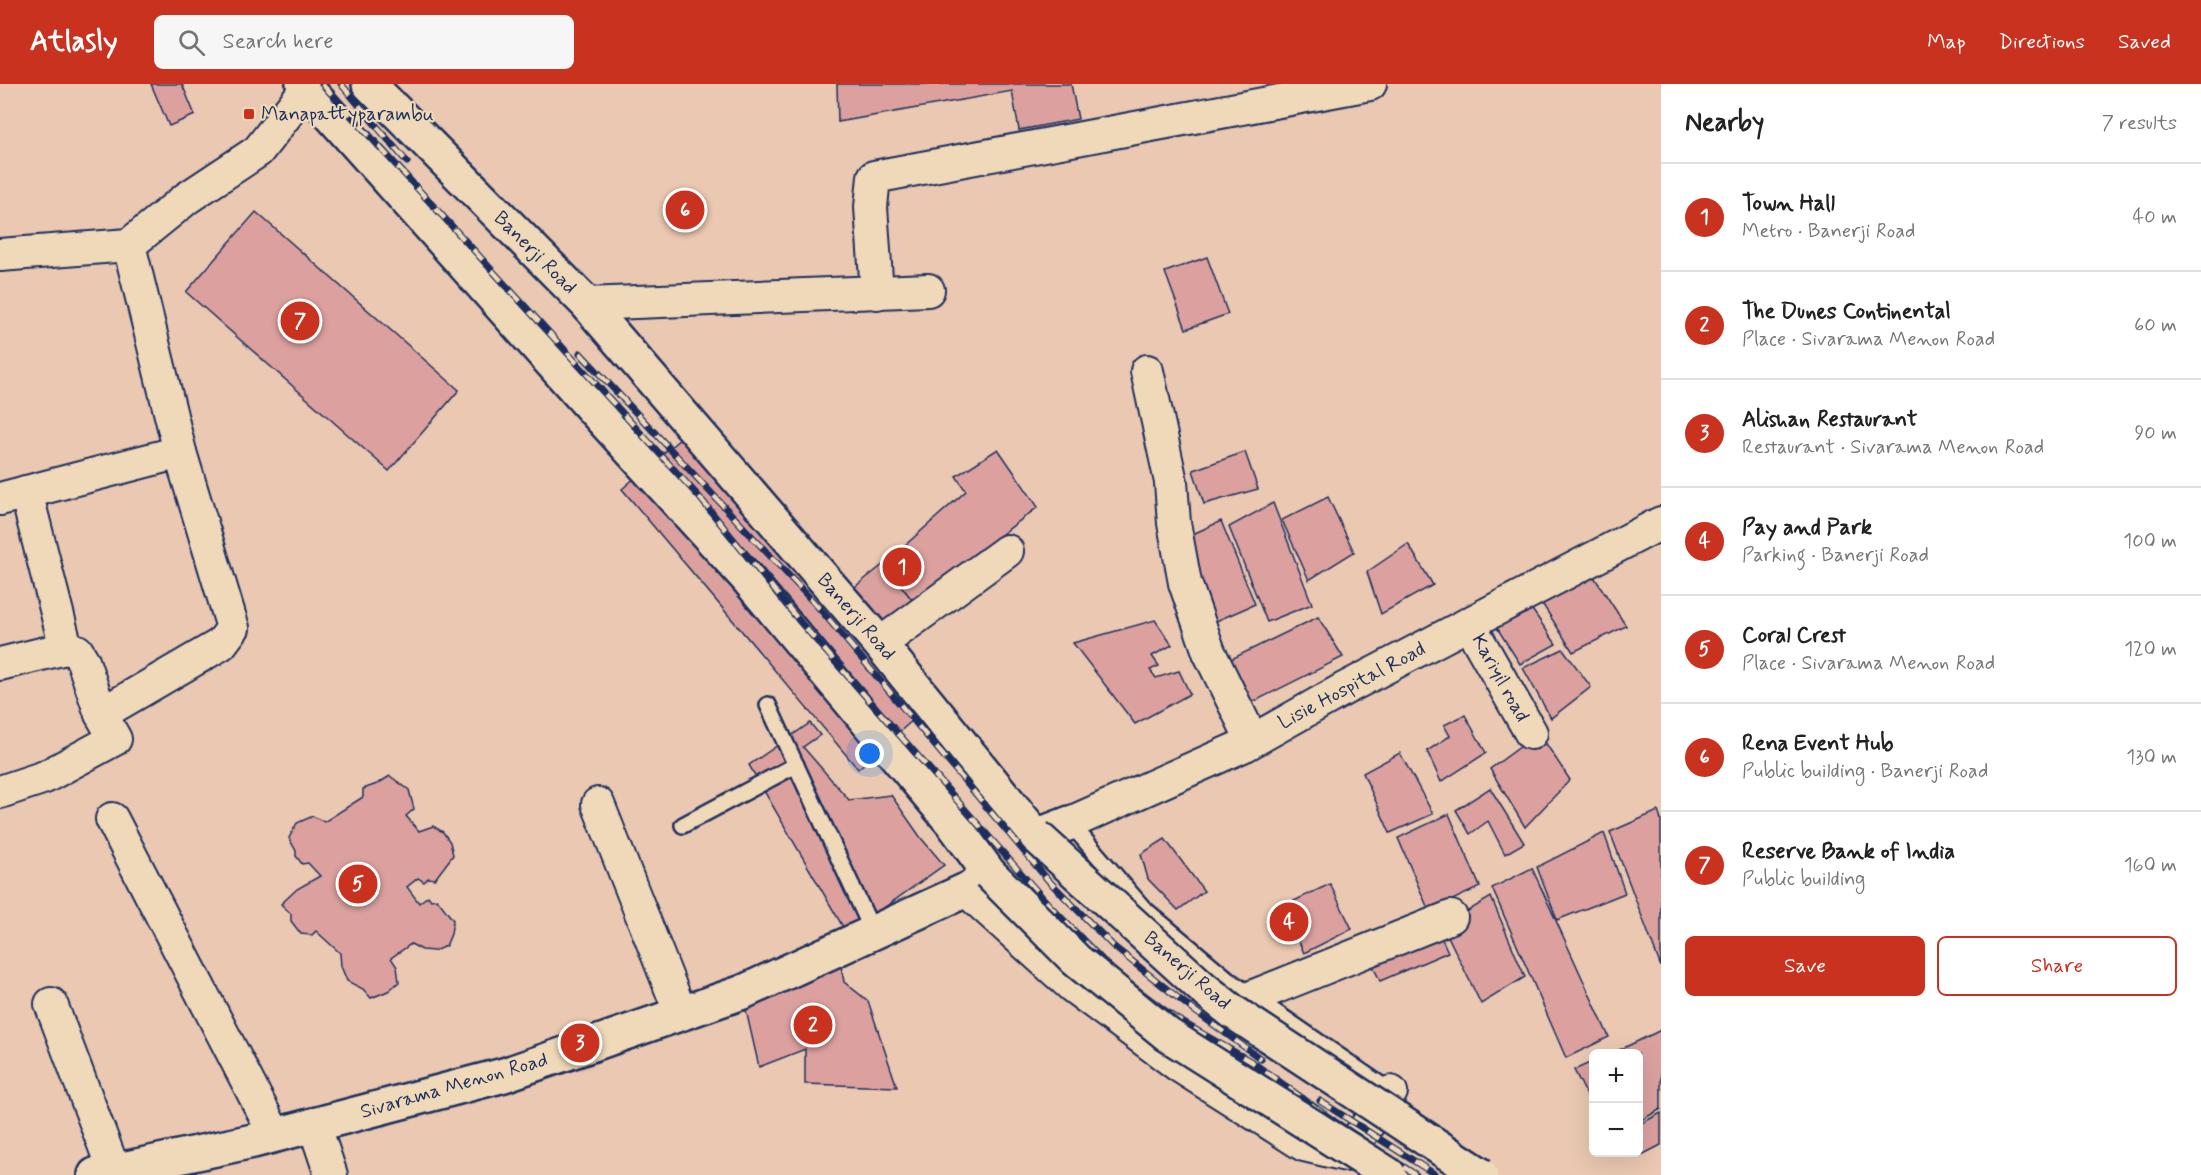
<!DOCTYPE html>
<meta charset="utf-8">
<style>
:root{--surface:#fff;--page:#f6f6f6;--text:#222;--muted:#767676;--line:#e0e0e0;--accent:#c8321e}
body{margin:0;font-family:Mynerve,sans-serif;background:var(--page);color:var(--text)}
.controls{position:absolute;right:18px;bottom:18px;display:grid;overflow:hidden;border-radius:9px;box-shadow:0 6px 24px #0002}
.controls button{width:54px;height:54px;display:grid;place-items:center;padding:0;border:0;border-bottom:2px solid var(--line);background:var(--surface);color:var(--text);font:30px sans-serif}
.you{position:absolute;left:870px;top:670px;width:21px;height:21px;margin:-15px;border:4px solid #fff;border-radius:50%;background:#1a73e8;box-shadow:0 0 0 9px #1a73e833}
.badge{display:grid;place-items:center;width:39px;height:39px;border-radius:50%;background:var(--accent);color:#fff;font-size:20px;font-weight:700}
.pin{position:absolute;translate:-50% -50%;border:3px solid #fff;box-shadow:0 2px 6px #0006}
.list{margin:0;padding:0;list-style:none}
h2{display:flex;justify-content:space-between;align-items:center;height:78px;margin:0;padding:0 24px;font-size:26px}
h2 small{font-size:20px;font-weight:400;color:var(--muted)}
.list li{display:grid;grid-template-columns:39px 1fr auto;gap:18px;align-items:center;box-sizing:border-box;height:108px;padding:0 24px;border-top:2px solid var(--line)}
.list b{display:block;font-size:22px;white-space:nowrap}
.list p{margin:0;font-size:20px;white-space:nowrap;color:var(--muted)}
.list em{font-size:20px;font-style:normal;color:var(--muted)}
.actions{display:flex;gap:12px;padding:18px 24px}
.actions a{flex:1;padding:14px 0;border:2px solid var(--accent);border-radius:9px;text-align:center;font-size:21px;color:var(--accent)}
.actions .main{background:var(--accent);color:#fff}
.icon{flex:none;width:33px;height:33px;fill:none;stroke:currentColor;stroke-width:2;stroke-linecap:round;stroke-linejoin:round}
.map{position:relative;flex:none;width:1661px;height:1091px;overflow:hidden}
header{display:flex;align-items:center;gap:36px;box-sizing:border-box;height:84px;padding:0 30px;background:var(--accent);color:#fff}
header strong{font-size:28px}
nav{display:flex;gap:33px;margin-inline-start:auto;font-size:21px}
.search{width:420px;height:54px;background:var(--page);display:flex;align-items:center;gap:15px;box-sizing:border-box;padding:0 21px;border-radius:9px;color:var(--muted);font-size:22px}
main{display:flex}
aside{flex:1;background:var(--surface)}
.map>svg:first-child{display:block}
.building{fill:#dca19f;stroke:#1b2f5e;stroke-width:1.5}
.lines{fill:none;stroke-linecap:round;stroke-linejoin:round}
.lane-casing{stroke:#1b2f5e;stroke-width:20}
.street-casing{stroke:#1b2f5e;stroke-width:36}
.secondary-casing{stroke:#1b2f5e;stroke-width:38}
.primary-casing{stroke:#1b2f5e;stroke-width:38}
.lane{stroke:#f0d9b9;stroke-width:15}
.street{stroke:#f0d9b9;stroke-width:32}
.secondary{stroke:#f0d9b9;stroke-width:33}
.primary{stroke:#f0d9b9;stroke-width:33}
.rail-casing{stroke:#1b2f5e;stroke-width:7}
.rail{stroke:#f0d9b9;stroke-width:4.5;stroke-dasharray:14;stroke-linecap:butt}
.primary-bridge-casing{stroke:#1b2f5e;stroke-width:38;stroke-linecap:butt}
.primary-bridge{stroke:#f0d9b9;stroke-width:33}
.poi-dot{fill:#c8321e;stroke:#f0d9b9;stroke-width:2}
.labels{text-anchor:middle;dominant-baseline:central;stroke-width:4.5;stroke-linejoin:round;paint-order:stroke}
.poi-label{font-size:20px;fill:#1b2f5e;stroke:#f0d9b9;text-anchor:start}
.street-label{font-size:20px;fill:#1b2f5e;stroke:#f0d9b9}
</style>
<header>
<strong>Atlasly</strong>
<div class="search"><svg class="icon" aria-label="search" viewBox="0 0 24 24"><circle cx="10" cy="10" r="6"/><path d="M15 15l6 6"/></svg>Search here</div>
<nav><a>Map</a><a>Directions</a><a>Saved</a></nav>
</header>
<main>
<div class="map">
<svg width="1661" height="1091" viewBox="0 0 1661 1091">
<rect width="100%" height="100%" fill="#eac8b1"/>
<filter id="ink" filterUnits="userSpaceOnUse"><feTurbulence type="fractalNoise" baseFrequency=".0167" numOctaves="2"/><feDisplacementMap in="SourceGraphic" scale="12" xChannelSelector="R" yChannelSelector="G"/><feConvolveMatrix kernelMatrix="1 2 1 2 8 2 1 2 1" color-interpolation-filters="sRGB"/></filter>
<g filter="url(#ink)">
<!-- building -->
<g class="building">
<polygon points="151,0 182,0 195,31 169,42"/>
<polygon points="837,0 1071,0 1078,35 1019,46 1012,7 838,38"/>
<polygon points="256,128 459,306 389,387 186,208"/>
<polygon points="1207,173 1228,230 1186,245 1165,188"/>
<polygon points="681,354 924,626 858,685 622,405"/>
<polygon points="998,365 1038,423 913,517 884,480 966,407 956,392"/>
<polygon points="1245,368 1258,405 1204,420 1193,386"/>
<polygon points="1328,413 1354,468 1309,496 1282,436"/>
<polygon points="1273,419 1312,520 1267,538 1229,443"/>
<polygon points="1221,437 1255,520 1214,538 1180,456"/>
<polygon points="1408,460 1433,501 1381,530 1367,488"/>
<polygon points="884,480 913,517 876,544 847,509"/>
<polygon points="1589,485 1626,542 1573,568 1538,513"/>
<polygon points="1526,517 1556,560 1520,580 1492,536"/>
<polygon points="1318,533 1343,573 1245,622 1221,580"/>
<polygon points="1155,536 1172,561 1152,572 1159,582 1150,586 1156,594 1179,587 1190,610 1135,640 1073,559"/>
<polygon points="1563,565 1591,603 1551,634 1523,584"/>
<polygon points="1465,631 1486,669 1441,698 1427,667 1450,652 1444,641"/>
<polygon points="810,639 820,651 803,663 849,716 891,711 921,754 944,781 847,850 749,681"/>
<polygon points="1539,649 1570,696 1525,743 1490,685"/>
<polygon points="1400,669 1433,730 1390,749 1363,689"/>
<polygon points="390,692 409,706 414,725 406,732 419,747 433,742 443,748 450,758 453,771 435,795 428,794 424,798 418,794 407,803 419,819 428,812 431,816 437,815 453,836 451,850 446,862 434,867 422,866 411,860 391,874 397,883 399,898 388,907 371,914 363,905 347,897 341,882 340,869 316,847 312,851 301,850 291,837 291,830 281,820 297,805 320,792 308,779 302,780 296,772 296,767 289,754 297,739 313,732 324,738 363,713 363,705 377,700"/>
<polygon points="1490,704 1524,759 1505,770 1488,737 1470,750 1456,726"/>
<polygon points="1658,727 1661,736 1661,883 1610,748"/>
<polygon points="1449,730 1480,803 1429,827 1398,754"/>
<polygon points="1604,749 1625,809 1557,836 1537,783"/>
<polygon points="1165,755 1204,807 1178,826 1148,795 1141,770"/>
<polygon points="1532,784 1609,953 1566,974 1492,804"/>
<polygon points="1330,800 1352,845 1304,869 1283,822"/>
<polygon points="1491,813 1525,893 1481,920 1443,842"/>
<polygon points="1436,842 1448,868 1380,897 1368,871"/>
<polygon points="841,882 844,898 868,917 897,1003 805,1000 805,965 759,983 743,913"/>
<polygon points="1661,946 1661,1025 1638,1038 1638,970 1611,970"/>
<polygon points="1594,977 1594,1025 1574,986"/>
<polygon points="1661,1029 1661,1061 1636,1074 1633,1068 1638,1068 1638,1041"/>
</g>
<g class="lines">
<defs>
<g id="lane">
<polyline points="768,621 874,850"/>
<polyline points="1070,739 1143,824 1230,897 1391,1008"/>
<polyline points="683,741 796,681"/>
</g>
<g id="street">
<polyline points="0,171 129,161 187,114 258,67 307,4"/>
<polyline points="877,209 871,123 874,93 1370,0"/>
<polyline points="587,220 928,206"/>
<polyline points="1147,287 1171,398 1174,439 1185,499 1209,568 1252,656"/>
<polyline points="26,408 66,564"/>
<polyline points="0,415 180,368 129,161"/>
<polyline points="1469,540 1531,649"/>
<polyline points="880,560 1007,467"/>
<polyline points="0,580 66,564 77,567 83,577 101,630 115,655 45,693 0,708"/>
<polyline points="101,630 221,560 233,544 180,368"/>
<polyline points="598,720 681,930"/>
<polyline points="112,735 275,1051"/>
<polyline points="1070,739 1245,661 1344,605 1661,439"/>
<polyline points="988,790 966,806 1072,902 1178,981 1304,1061 1346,1071 1391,1008"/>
<polyline points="1254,912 1451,833"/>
<polyline points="51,920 114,1087"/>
<polyline points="314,1040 331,1091"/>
</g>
<g id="secondary">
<polyline points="1036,752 1070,739"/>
<polyline points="95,1091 253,1057 504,991 743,908 966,806"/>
</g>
<g id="primary">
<polyline points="303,0 592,324 746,493 954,741 989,789"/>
<polyline points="369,0 587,220 880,560 1036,752"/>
</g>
</defs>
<!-- lane casing -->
<use href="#lane" class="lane-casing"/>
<!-- street casing -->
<use href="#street" class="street-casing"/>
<!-- secondary casing -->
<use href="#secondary" class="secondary-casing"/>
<!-- primary casing -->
<use href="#primary" class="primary-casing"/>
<!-- lane -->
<use href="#lane" class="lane"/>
<!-- street -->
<use href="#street" class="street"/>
<!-- secondary -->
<use href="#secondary" class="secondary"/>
<!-- primary -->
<use href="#primary" class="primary"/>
<defs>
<g id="rail">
<polyline points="322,0 700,414 801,539 1049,821 1115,889 1175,934 1252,978 1337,1039 1416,1091"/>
<polyline points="341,0 407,78"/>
<polyline points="580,269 820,525 1048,796 1113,862 1192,925 1261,975"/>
<polyline points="1320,1017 1436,1091"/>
</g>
</defs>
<!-- rail casing -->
<use href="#rail" class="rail-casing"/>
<!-- rail -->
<use href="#rail" class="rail"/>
<defs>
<g id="primary-bridge">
<polyline points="1036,752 1204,905 1233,928 1481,1091"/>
<polyline points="989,789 1076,876 1168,951 1389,1091"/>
</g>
</defs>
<!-- primary-bridge casing -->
<use href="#primary-bridge" class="primary-bridge-casing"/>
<!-- primary-bridge -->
<use href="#primary-bridge" class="primary-bridge"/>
</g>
</g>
<!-- markers -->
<rect class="poi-dot" x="243" y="24" width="12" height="12" rx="3"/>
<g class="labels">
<!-- poi labels -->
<g class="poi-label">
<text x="261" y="30">Manapattyparambu</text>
</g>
<!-- street labels -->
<g class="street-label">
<text transform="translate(535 169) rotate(45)">Banerji Road</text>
<text transform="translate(856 533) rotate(49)">Banerji Road</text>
<text transform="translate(1500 594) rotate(61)">Kariyil road</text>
<text transform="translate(1352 602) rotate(-28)">Lisie Hospital Road</text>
<text transform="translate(1187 887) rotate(41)">Banerji Road</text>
<text transform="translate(454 1002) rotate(-16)">Sivarama Menon Road</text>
</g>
</g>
</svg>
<div class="controls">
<button>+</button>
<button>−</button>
</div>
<div class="you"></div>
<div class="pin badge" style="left:902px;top:483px">1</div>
<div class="pin badge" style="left:813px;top:941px">2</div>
<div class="pin badge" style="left:580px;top:959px">3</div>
<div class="pin badge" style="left:1289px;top:838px">4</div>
<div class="pin badge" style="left:358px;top:800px">5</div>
<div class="pin badge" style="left:685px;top:126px">6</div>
<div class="pin badge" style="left:300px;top:237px">7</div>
</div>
<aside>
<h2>Nearby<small>7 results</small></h2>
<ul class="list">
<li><span class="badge">1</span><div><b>Town Hall</b><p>Metro · Banerji Road</p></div><em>40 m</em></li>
<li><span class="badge">2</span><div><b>The Dunes Continental</b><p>Place · Sivarama Menon Road</p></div><em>60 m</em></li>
<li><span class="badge">3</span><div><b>Alishan Restaurant</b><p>Restaurant · Sivarama Menon Road</p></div><em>90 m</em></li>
<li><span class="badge">4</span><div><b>Pay and Park</b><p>Parking · Banerji Road</p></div><em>100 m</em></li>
<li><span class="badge">5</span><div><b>Coral Crest</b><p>Place · Sivarama Menon Road</p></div><em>120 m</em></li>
<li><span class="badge">6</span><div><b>Rena Event Hub</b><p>Public building · Banerji Road</p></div><em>130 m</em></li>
<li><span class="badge">7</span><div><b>Reserve Bank of India</b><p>Public building</p></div><em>160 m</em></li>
</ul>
<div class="actions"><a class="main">Save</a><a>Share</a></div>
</aside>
</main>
